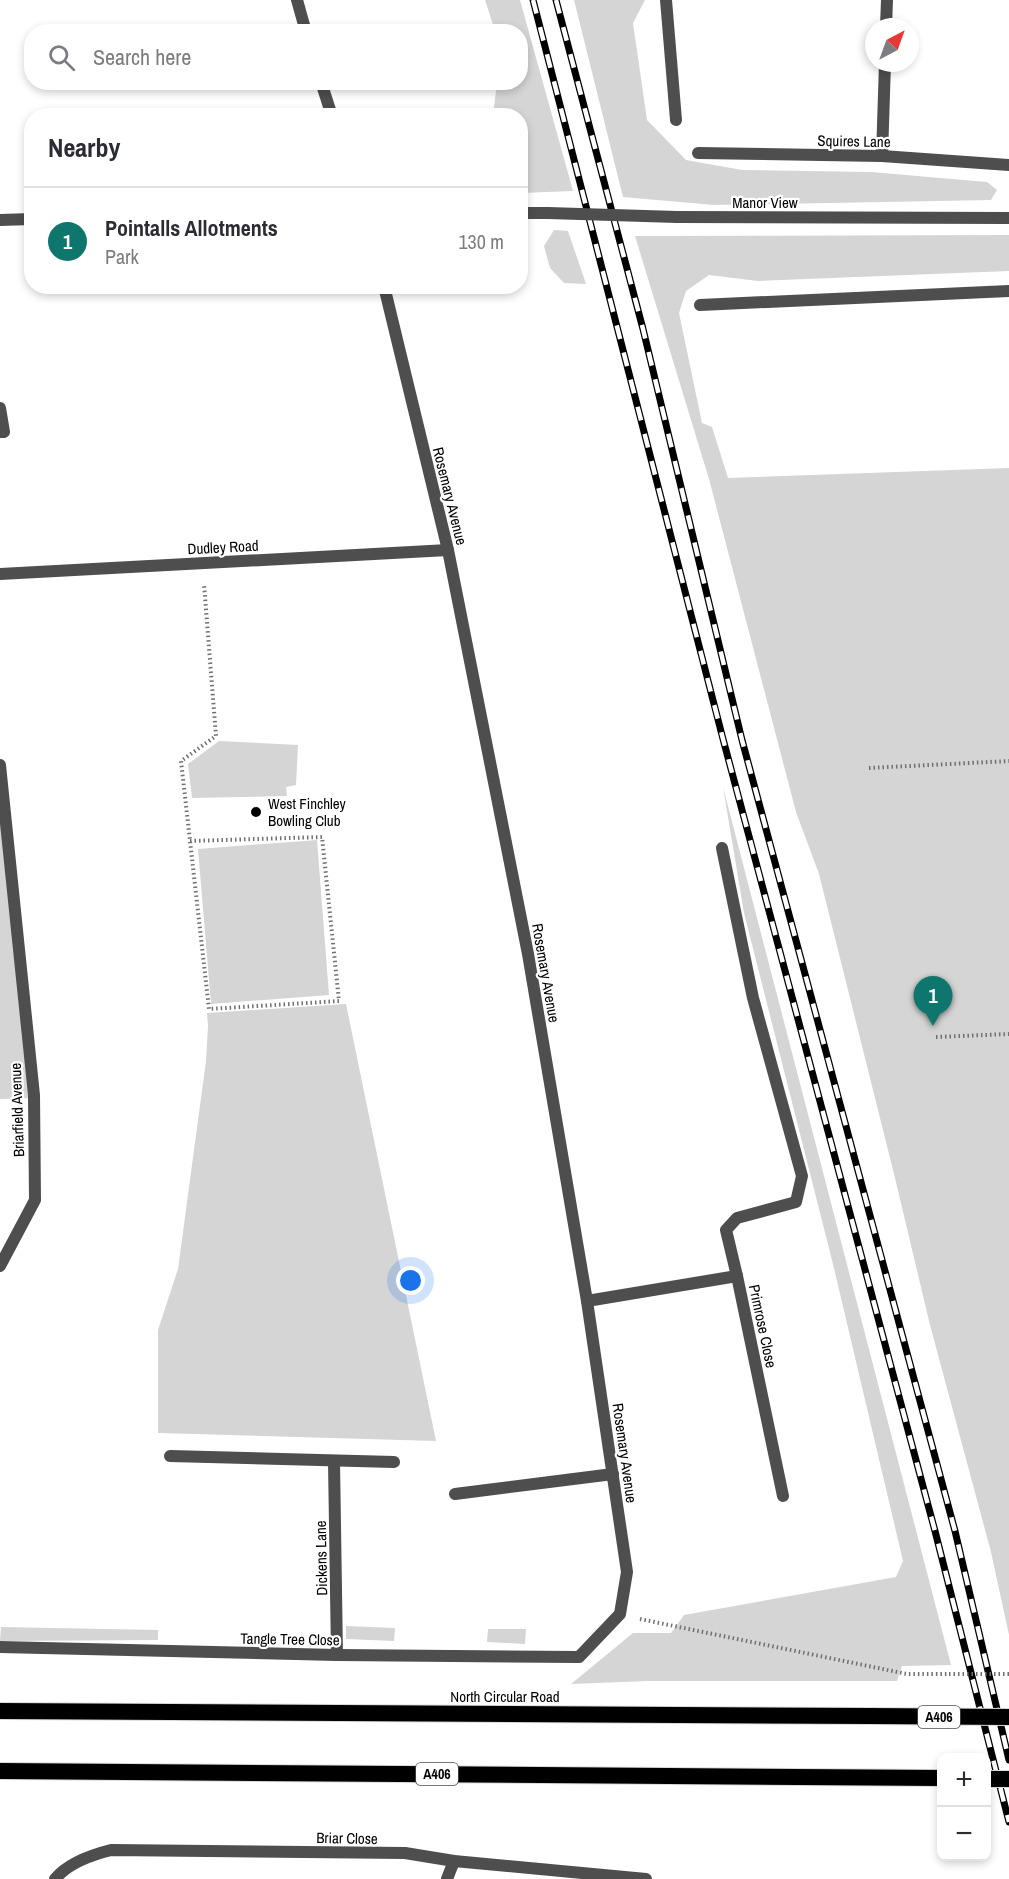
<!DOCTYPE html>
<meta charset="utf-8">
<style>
:root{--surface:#fff;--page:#f2f2f3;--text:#2b2b33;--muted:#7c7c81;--line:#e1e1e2;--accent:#0f766e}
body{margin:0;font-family:"Archivo Narrow",sans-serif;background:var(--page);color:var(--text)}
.controls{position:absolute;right:18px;bottom:18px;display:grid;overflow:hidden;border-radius:12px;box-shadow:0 3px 9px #0003}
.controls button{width:54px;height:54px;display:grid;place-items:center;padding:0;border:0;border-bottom:2px solid var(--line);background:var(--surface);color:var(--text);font:30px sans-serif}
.compass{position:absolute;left:865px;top:18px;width:54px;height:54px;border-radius:50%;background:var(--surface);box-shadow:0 3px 9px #0003;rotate:41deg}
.you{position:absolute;left:411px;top:1281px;width:21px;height:21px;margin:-15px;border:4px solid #fff;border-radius:50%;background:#1a73e8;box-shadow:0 0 0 9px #1a73e833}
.badge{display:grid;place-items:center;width:39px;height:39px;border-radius:50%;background:var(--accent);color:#fff;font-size:20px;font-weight:700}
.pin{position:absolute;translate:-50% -50px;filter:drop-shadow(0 2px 3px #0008)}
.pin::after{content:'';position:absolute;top:32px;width:21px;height:18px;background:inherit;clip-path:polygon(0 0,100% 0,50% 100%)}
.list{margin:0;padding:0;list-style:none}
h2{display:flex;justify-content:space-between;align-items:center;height:78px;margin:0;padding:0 24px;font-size:26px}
h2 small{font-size:20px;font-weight:400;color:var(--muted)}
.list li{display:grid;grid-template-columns:39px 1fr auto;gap:18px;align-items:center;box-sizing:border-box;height:108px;padding:0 24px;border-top:2px solid var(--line)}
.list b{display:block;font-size:22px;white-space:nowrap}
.list p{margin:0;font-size:20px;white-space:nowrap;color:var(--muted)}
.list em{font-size:20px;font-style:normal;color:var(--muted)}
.icon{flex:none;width:33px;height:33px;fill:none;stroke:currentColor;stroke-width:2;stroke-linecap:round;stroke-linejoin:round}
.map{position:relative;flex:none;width:1009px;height:1879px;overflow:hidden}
.search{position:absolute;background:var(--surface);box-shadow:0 3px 9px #0003;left:24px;top:24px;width:504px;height:66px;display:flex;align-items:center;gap:15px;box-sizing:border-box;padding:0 21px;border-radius:24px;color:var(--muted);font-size:22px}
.panel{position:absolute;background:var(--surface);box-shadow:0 3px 9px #0003;left:24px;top:108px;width:504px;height:186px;border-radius:24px}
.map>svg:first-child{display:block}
.green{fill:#d5d5d5}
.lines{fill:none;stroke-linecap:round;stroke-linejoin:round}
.trunk-casing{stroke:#dbdbdb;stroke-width:18}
.path{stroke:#707070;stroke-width:4;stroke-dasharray:1.5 3;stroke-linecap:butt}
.service{stroke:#4e4e4e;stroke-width:12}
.minor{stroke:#4e4e4e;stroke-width:12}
.tertiary{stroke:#4e4e4e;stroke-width:12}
.trunk{stroke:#000;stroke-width:16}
.rail-casing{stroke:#000;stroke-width:7}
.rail{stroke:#fff;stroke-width:4.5;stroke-dasharray:14;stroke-linecap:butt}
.trunk-bridge-casing{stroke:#dbdbdb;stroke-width:18;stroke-linecap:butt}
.path-bridge{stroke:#707070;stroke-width:4;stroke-dasharray:1.5 3;stroke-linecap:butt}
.tertiary-bridge{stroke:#4e4e4e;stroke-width:12}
.trunk-bridge{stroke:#000;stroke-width:16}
.poi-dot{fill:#000;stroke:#fff;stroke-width:2}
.labels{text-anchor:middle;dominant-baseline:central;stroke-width:4.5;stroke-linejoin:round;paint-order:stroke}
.shield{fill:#fff;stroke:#4c4c4c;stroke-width:1.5}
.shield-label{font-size:14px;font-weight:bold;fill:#000}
.street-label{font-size:15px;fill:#000;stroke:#fff}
.poi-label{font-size:15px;fill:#000;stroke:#fff;text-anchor:start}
</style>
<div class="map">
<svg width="1009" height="1879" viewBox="0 0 1009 1879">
<rect width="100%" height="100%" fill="#fff"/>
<!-- green -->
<g class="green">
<polygon points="485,0 520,0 573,191 521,193 520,116 493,115 497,83 520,82 520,32 495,31"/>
<polygon points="574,0 645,0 633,23 647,120 686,160 742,170 871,172 987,182 997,190 991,200 714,205 623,197"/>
<polygon points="554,230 568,231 586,284 564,283 550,268 544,246"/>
<polygon points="1009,235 1009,271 758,281 709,275 686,291 679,313 702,423 712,427 728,478 1009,468 1009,1635 991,1552 930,1325 895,1178 819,874 796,812 709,479 635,236"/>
<polygon points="219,741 298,745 296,785 286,787 287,796 192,798 188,764"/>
<polygon points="0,763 33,1098 0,1099"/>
<polygon points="723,787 951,1665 902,1666 897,1681 648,1681 571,1684 633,1633 671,1633 684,1615 896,1577 903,1561 833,1264 744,913"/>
<polygon points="317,840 329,995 211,1004 198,849"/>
<polygon points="346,1004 436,1441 158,1433 158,1330 178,1269 206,1061 208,1026 207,1013"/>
<polygon points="346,1626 395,1628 394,1641 346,1639"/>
<polygon points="1,1627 158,1630 158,1640 0,1641"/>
<polygon points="488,1629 526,1629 525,1644 487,1642"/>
</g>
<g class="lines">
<defs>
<g id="trunk">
<polyline points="0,1711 870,1716"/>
<polyline points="0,1771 942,1778"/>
</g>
</defs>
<!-- trunk casing -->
<use href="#trunk" class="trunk-casing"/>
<!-- path -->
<g class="path">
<polyline points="869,768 1009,761"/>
<polyline points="190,841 322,837 339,1001 209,1009 181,761 216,736 204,584"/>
<polyline points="936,1037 1009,1034"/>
<polyline points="640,1619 907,1674 949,1674"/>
</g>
<!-- service -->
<g class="service">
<polyline points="666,0 676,120"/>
<polyline points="886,27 887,0"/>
<polyline points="882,156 885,63"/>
<polyline points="0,408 4,432 0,432"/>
<polyline points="722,848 753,998 802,1176 796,1202 737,1218 726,1230 737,1276"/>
<polyline points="170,1456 394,1462"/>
<polyline points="334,1461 337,1655"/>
<polyline points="455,1494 613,1474"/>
<polyline points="447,1879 454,1861"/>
</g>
<!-- minor -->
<g class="minor">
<polyline points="297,0 306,32"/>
<polyline points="321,82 332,116"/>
<polyline points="698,153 882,156 1009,165"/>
<polyline points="700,305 1009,291"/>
<polyline points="0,574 448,550"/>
<polyline points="0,765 34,1095 35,1200 0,1266"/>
<polyline points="587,1301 737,1276 783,1496"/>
<polyline points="0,1647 337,1655 579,1657 620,1614 627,1572 587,1301 528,954 448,550 384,286"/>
<path d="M55,1879C68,1863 91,1855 111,1850L405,1853L454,1861L646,1879"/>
</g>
<!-- tertiary -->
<g class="tertiary">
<polyline points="520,213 548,213"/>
<polyline points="677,217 1009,218"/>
<polyline points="0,220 32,219"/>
</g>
<!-- trunk -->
<use href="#trunk" class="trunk"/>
<defs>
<g id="rail">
<polyline points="533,0 723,739 935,1531 1009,1822"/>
<polyline points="556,0 643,329 742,740 955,1531 1009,1760"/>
</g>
</defs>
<!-- rail casing -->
<use href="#rail" class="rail-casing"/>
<!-- rail -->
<use href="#rail" class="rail"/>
<defs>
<g id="trunk-bridge">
<polyline points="870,1716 1009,1717"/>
<polyline points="986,1779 1009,1779"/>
</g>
</defs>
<!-- trunk-bridge casing -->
<use href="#trunk-bridge" class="trunk-bridge-casing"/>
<!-- path-bridge -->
<polyline class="path-bridge" points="949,1674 1009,1674"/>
<!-- tertiary-bridge -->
<polyline class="tertiary-bridge" points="548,213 677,217"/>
<!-- trunk-bridge -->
<use href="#trunk-bridge" class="trunk-bridge"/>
</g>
<!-- markers -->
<circle class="poi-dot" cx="256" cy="812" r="6"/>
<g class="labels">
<!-- shield labels -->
<g class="shield">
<rect x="918" y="1706" width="42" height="22" rx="4.5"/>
<rect x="416" y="1763" width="42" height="22" rx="4.5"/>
</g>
<g class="shield-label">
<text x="939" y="1717">A406</text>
<text x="437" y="1774">A406</text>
</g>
<!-- street labels -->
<g class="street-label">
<text transform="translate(854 141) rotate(1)">Squires Lane</text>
<text x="765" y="202">Manor View</text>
<text transform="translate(450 496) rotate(76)">Rosemary Avenue</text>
<text transform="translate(223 547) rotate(-3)">Dudley Road</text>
<text transform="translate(546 973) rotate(80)">Rosemary Avenue</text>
<text transform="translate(17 1110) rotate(-92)">Briarfield Avenue</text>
<text transform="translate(763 1326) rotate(78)">Primrose Close</text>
<text transform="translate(625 1453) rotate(82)">Rosemary Avenue</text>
<text transform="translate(321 1558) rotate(-91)">Dickens Lane</text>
<text transform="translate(290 1639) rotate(1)">Tangle Tree Close</text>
<text x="505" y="1696">North Circular Road</text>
<text transform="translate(347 1838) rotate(1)">Briar Close</text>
</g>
<!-- poi labels -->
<g class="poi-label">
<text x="268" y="803">West Finchley<tspan x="268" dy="17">Bowling Club</tspan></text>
</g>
</g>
</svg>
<div class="controls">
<button>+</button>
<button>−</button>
</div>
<svg class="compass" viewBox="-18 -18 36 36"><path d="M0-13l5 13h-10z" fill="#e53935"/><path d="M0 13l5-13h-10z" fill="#7c7c81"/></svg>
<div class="you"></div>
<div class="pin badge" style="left:933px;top:1026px">1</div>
<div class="search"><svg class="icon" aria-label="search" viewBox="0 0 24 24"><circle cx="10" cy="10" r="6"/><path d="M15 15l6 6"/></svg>Search here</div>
<section class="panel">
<h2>Nearby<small></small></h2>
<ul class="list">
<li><span class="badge">1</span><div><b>Pointalls Allotments</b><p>Park</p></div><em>130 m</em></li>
</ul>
</section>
</div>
